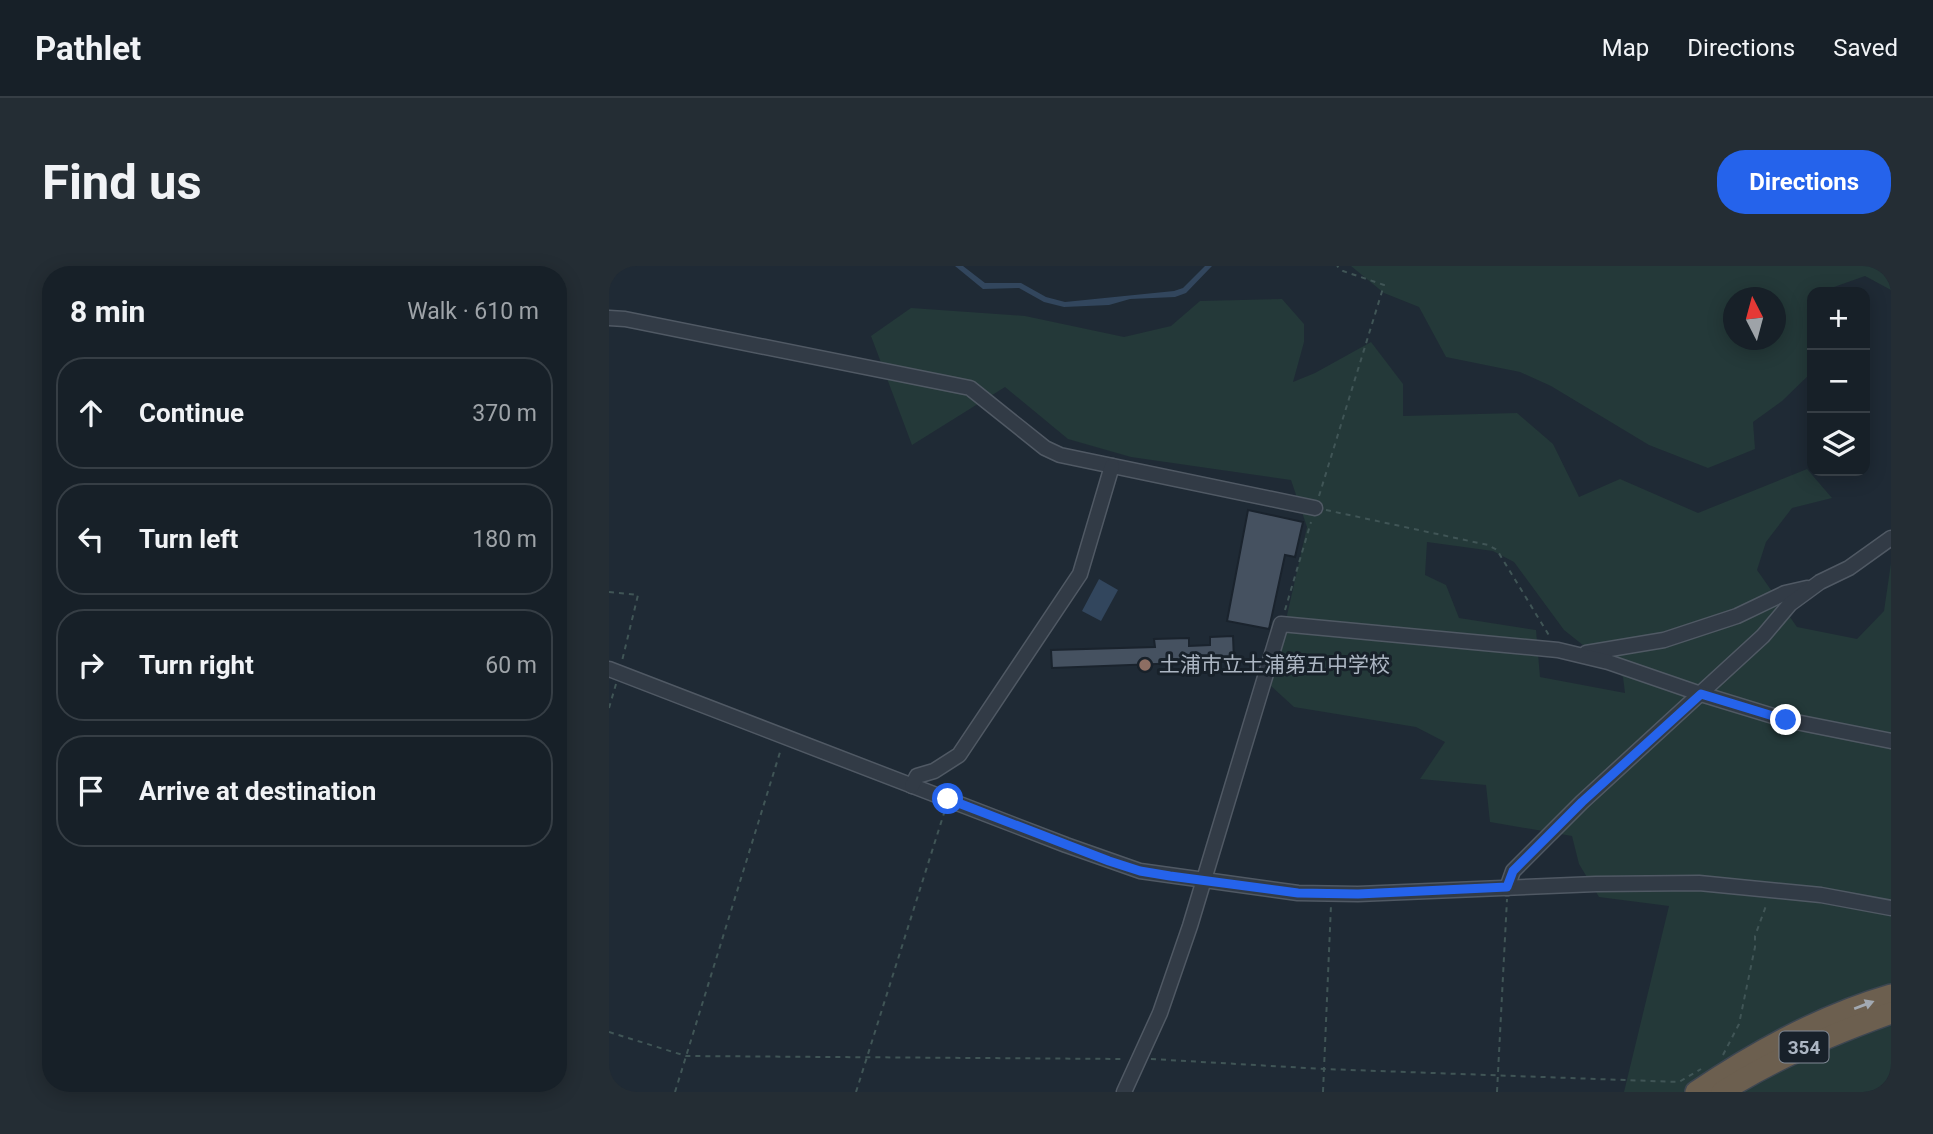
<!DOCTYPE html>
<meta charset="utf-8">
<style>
:root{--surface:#172028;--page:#242d34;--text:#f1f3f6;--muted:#9ea3a8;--line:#363e45;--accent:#2563eb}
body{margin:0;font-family:Roboto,"Noto Sans JP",sans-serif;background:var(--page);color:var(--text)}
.controls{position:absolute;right:21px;top:21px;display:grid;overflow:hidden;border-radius:14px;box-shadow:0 4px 18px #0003}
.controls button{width:63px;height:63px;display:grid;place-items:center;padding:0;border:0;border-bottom:2px solid var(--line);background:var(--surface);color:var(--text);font:35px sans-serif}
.compass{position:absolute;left:1114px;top:21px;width:63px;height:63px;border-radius:50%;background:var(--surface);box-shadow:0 4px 18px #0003;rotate:354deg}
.stop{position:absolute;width:21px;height:21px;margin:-16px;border:5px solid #2563eb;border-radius:50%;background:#fff}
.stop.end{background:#2563eb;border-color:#fff;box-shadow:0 2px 7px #0008}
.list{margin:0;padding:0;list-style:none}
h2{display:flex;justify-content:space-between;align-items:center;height:91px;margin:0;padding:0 28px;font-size:30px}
h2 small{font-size:23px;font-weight:400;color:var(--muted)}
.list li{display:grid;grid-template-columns:46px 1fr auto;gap:21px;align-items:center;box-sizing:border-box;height:112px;margin:0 14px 14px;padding:0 14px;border:2px solid var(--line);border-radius:28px}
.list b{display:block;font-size:26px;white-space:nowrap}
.list em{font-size:23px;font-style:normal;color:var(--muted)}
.icon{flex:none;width:38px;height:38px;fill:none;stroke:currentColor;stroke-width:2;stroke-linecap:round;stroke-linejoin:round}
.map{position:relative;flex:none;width:1282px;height:826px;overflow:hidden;border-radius:28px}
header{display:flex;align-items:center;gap:42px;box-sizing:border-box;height:98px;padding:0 35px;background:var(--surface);border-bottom:2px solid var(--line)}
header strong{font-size:33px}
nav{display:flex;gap:38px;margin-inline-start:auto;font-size:24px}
.intro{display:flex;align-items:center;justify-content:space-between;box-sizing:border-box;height:168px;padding:0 42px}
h1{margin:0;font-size:49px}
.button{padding:18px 32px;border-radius:28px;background:var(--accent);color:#fff;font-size:24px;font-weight:700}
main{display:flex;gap:42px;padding:0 42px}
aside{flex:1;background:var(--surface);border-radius:28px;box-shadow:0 4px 18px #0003}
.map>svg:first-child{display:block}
.green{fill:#243939;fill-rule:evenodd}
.water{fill:#32465d}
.building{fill:#455160;stroke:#1a232d;stroke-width:2}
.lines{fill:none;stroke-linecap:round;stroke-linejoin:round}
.minor-casing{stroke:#505964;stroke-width:17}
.highway-casing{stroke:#3d4651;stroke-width:24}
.path{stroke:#405556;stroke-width:2;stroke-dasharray:5 5;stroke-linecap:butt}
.minor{stroke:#323b46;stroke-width:14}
.highway{stroke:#6c5f4f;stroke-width:21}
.oneway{fill:#a2a9b2}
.route{stroke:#2563eb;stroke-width:9}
.education-dot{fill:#8d6e63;stroke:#18212a;stroke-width:2.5}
.labels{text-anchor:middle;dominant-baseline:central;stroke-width:6;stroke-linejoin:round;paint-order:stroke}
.shield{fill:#18212a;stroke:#808995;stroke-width:2}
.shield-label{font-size:19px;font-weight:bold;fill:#acb6c3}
.poi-label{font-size:21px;fill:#acb6c3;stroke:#18212a;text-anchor:start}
</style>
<header>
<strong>Pathlet</strong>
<nav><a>Map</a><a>Directions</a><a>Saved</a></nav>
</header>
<div class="intro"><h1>Find us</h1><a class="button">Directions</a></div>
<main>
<aside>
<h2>8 min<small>Walk · 610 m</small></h2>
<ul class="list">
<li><svg class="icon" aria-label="ahead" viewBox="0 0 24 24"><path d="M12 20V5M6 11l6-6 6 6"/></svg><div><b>Continue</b></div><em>370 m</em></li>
<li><svg class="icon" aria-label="left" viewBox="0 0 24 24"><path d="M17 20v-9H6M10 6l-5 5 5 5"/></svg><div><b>Turn left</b></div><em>180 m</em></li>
<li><svg class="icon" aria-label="right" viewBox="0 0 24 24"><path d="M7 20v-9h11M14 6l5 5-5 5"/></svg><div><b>Turn right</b></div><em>60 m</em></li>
<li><svg class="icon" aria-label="arrive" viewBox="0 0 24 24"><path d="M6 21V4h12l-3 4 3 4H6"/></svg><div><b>Arrive at destination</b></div></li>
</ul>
</aside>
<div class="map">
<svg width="1282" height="826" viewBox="0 0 1282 826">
<rect width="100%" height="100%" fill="#1f2a35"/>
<!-- green -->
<g class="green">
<path d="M742,0H1282V24L1256,10L1211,26H1203V43L1200,49L1203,106L1173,135L1144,156L1146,183L1099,202L1040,179L942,120L911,106L837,91L810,41L775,27ZM1125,32H1167V74H1125Z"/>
<path d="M673,33L695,58V76L684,116L706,107L762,76L794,118V150L908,147L944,178L970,231L1011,213L1089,247L1198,203L1223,232L1183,242L1157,276L1148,304L1188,361L1248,373L1275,345L1282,297V826H1015L1060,640L990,631L970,598L963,570L881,556L877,519L811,513L836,476L807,461L685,441L662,420L698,261L682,214L522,191L459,173L396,121L303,179L262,70L302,42L416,50L515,71L562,60L591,35ZM818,276L884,285L905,296L955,364L1014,411L1016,427L931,411L927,364L850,352L837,319L816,309Z"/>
</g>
<!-- water -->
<g class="water">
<polygon points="346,0 354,0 376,17 412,17 437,31 456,36 565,25 574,22 596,0 603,0 577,27 566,31 521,33 500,39 455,41 435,36 410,22 374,23"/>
<polygon points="490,313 509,324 492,355 473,345"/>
</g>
<!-- building -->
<g class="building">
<polygon points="639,244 694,256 686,291 676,289 660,363 618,355"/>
<polygon points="624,370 625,395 443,402 442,384 546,381 545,373 580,372 580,380 601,379 601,371"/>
</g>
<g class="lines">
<defs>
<g id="minor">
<polyline points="0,52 16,53 361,122 436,182 451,189 706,242"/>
<polyline points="977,387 1055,374 1128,350 1176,327 1198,322"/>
<polyline points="0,403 457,579 531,605 689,627 749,628 987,618 1090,617 1212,629 1282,642"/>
<polyline points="303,520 308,510 325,505 350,489 471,308 503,200"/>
<polyline points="898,622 904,605 973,536 1154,370 1181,338 1211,316 1240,302 1282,272"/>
<polyline points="515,826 551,747 581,660 672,358 949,384 999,396 1092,428 1177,454 1282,475"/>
</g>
<g id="highway">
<path d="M1087,826C1146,786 1213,749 1282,729"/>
<path d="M1113,826C1166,792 1223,768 1282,747"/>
</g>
</defs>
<!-- minor casing -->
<use href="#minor" class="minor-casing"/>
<!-- highway casing -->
<use href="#highway" class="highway-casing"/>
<!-- path -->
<g class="path">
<polyline points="710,230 775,19 734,5 728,0"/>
<polyline points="717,244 879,279 888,284 941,371"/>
<polyline points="0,326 29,329 13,395"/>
<polyline points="676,344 702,256"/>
<polyline points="0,442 7,418"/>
<polyline points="0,766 77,790 515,793"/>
<polyline points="1114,789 1130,758 1146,681 1146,670 1158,637"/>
<polyline points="542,793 715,803 1070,816 1092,803"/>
<polyline points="66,826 172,483"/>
<polyline points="247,826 336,544"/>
<polyline points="714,826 722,639"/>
<polyline points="888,826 898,633"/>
</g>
<!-- minor -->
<use href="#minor" class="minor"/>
<!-- highway -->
<use href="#highway" class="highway"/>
</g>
<!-- one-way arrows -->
<defs><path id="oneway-solid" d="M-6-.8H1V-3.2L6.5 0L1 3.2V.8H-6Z" transform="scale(1.75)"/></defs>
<use class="oneway" href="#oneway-solid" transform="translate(1255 739) rotate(-21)"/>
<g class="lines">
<!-- route -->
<polyline class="route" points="339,533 500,595 531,605 561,610 689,627 749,628 898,621 904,605 973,536 1092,428 1177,454"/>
</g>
<!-- markers -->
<circle class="education-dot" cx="536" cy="399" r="7"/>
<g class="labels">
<!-- shield labels -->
<rect class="shield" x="1170.5" y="765.5" width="49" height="31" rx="5"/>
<g class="shield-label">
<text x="1195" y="781">354</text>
</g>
<!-- poi labels -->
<g class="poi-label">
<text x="550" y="399">土浦市立土浦第五中学校</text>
</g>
</g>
</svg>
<div class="controls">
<button>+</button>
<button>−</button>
<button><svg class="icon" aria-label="layers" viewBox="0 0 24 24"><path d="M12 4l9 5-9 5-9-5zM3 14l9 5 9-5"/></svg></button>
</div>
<svg class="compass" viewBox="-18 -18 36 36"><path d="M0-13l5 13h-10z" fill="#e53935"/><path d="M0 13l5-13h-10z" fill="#9ea3a8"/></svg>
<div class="stop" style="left:339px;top:533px"></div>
<div class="stop end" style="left:1177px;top:454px"></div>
</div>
</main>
